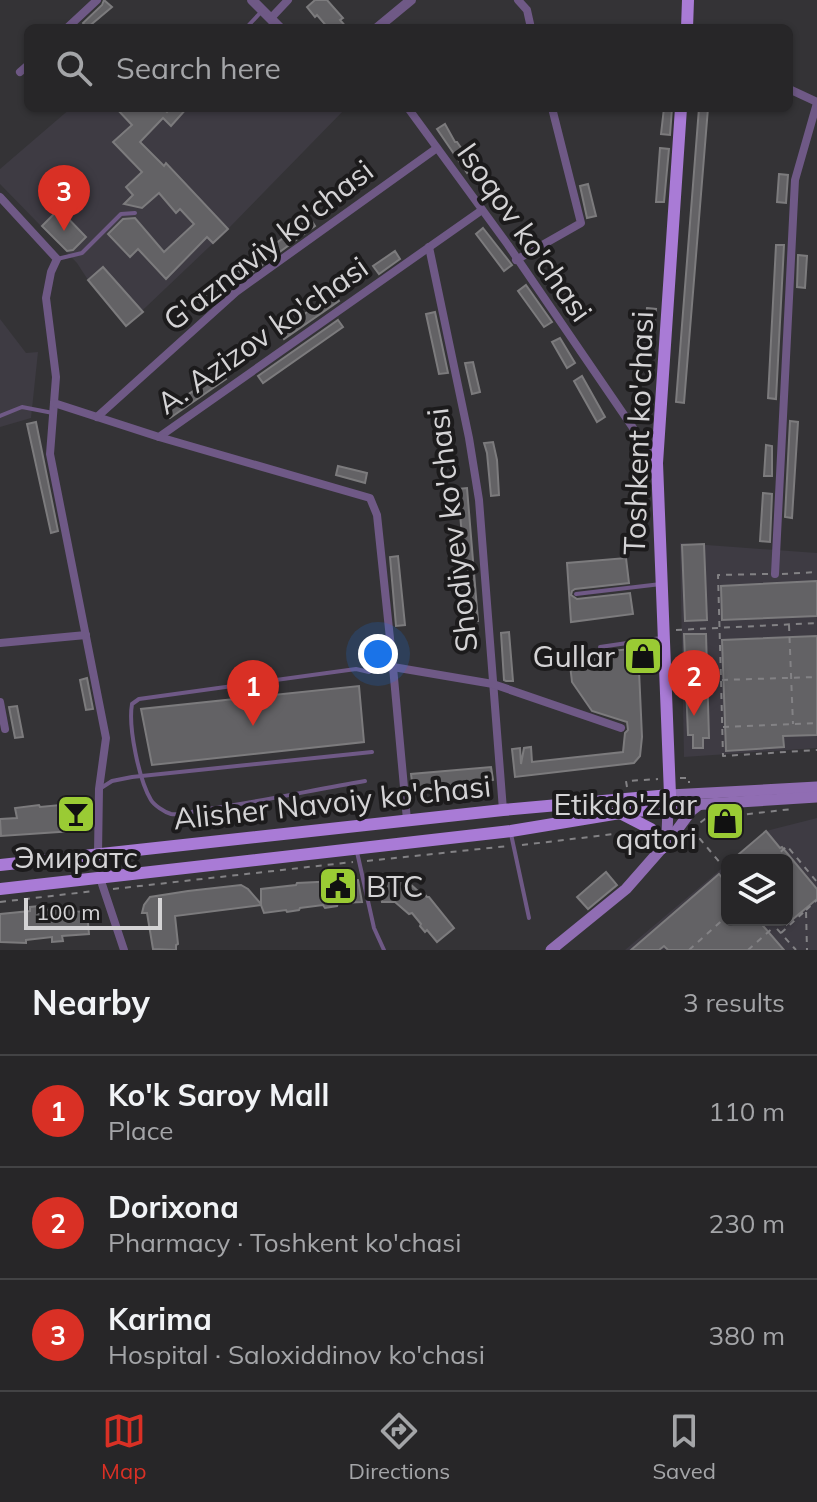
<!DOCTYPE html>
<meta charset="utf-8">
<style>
:root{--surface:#272628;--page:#333234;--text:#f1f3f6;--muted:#a4a5a8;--line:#434345;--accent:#d93025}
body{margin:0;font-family:Mulish,sans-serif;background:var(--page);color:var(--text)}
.controls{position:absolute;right:24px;bottom:24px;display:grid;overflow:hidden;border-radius:12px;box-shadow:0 2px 6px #0004}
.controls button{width:72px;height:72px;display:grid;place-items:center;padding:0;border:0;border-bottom:2px solid var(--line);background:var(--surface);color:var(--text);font:40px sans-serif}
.scale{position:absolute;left:24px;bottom:20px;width:138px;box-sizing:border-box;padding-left:8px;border:4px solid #d4d3d5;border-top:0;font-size:22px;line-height:28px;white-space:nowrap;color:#d4d3d5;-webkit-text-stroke:6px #1c1b1c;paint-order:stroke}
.you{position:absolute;left:378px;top:654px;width:28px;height:28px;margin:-20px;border:6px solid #fff;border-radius:50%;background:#1a73e8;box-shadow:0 0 0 12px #1a73e833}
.badge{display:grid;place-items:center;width:52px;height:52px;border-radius:50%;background:var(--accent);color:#fff;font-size:26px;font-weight:700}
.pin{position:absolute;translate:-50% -66px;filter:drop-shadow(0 2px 4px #0008)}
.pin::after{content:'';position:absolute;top:42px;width:28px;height:24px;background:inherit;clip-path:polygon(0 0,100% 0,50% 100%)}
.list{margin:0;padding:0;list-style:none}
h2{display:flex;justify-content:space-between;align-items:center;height:104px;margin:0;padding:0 32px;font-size:34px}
h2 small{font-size:26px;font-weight:400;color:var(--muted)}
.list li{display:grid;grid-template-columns:52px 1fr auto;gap:24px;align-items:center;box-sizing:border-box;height:112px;padding:0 32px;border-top:2px solid var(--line)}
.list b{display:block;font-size:30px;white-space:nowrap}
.list p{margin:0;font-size:26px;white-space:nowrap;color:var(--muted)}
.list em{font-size:26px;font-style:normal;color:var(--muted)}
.icon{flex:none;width:44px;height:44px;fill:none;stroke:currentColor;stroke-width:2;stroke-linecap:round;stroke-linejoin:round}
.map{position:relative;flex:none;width:817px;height:950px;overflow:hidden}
.search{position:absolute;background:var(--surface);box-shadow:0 2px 6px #0004;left:24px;right:24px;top:24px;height:88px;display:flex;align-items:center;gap:20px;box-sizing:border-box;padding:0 28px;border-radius:12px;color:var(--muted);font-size:30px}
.sheet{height:440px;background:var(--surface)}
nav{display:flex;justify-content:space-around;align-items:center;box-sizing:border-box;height:112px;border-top:2px solid var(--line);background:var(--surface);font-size:22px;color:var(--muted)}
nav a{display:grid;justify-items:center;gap:4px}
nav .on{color:var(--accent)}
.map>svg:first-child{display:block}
.built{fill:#3e3b43}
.building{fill:#636265;stroke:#7c7b7d;stroke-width:2}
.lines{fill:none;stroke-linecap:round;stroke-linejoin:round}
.path{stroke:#838285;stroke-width:2;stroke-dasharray:6 6;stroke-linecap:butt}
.service{stroke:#6f5986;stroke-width:4}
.minor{stroke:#6f5986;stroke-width:8}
.tertiary{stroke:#6f5986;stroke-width:10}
.secondary{stroke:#906db3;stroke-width:11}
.primary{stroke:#a97bd6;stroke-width:12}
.labels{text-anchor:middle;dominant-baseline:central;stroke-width:8;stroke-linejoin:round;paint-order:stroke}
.street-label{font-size:30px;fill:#d4d3d5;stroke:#1c1b1c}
.poi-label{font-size:30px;fill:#d4d3d5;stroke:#1c1b1c;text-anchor:end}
</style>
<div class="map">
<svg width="817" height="950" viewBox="0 0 817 950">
<rect width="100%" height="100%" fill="#343336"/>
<!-- built -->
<g class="built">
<polygon points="71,108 346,108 228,229 126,326 88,280 77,263 0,184 0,169"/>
<polygon points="0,319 26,353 38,352 31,418 0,427"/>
<polygon points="680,543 817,553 817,748 684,757"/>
<polygon points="817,818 817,950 625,950 727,864 727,920 787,920 787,860 732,860 766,831"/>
</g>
<!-- building -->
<g class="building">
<polygon points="104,0 112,7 87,28 83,23 102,5"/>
<polygon points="315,0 327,0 343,18 340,20 347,28 328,28 317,15 315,17 307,7"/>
<polygon points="116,108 163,108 167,112 171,108 187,108 171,126 163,118 140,142 164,166 166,163 228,229 213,243 207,237 166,279 138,249 130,257 108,234 123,219 135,218 164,252 194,224 180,209 176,213 159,193 142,208 124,204 133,195 126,187 142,172 113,142 132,125"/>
<polygon points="664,108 672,108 670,135 661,134"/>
<polygon points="699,108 708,108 684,403 676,402"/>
<polygon points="445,124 455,142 457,142 475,168 467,173 437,129"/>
<polygon points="660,148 669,149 664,202 656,202"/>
<polygon points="779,174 788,175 786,203 777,202"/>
<polygon points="588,184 596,216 587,218 580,186"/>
<polygon points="59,209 86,237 73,250 67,251 42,226"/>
<polygon points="310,218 315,226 209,304 204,297"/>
<polygon points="483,228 512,265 504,271 476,234"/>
<polygon points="776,245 784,245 776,399 768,398"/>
<polygon points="395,251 400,259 379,274 373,266"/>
<polygon points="798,255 807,256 805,288 797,287"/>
<polygon points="103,267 143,312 126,326 88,280"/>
<polygon points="526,285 552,322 544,327 518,291"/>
<polygon points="334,293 339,301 284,339 279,332"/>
<polygon points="647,308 656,309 653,338 644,337"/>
<polygon points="435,312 448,373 439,374 426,314"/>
<polygon points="338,320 343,327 263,383 258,376"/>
<polygon points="560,338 575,363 567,368 552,342"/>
<polygon points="473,362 480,392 472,394 465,363"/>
<polygon points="221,372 226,379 170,418 164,411"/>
<polygon points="582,376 605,417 597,422 574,381"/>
<polygon points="790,421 798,422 792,518 785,517"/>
<polygon points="36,422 58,531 51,533 27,424"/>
<polygon points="493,442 497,460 499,495 491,496 487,453 484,443"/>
<polygon points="766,445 772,446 772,476 764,476"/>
<polygon points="338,466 367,473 365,483 336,475"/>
<polygon points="467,488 478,621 469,621 458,489"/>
<polygon points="763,493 772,494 770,542 760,541"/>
<polygon points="704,544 707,620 685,621 682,545"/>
<polygon points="398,556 405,625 396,626 390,557"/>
<polygon points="626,558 629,583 575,589 572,591 571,595 577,599 630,593 633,614 571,622 567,563"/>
<polygon points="817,581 817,616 722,620 721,586"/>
<polygon points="509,632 513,681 506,681 504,680 501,633"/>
<polygon points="684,634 706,634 709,738 703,738 703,748 693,748 693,735 688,735"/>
<polygon points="817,636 817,735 783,736 784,747 726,751 722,640"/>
<polygon points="638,648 642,737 640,756 634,763 515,777 512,749 520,748 521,764 524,748 531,747 532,762 623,752 625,733 628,730 627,722 592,711 572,682 569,656"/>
<polygon points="87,678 93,709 86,710 80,680"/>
<polygon points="359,686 364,742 152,765 141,709"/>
<polygon points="17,706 23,737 15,738 9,707"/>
<polygon points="491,767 493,780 413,790 411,774"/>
<polygon points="39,805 40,807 60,805 60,811 86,810 88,830 1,836 0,819 17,818 15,808"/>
<polygon points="766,831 780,848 782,847 817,889 817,899 787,924 787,860 732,860"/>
<polygon points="606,872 617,885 588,909 577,897"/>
<polygon points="719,874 727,884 727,920 758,920 784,950 668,950 664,946 659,950 631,950"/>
<polygon points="397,878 407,884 409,883 418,891 421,890 427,897 429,897 454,928 437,942 427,930 425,932 420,926 421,924 412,913 409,914 395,902 382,902 378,879"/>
<polygon points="358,880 362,902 338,903 337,906 325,908 323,905 300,908 299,910 287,912 286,910 264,913 261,905 175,916 178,944 176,945 176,950 153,949 147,913 142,913 144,905 150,897 188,891 241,885 248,889 261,904 261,889 296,885 297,883"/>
<polygon points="39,906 39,910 72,909 73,912 87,911 89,934 62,936 63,941 52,942 52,937 26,940 26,943 0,942 0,914 30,911 30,907"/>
</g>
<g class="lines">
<!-- path -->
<g class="path">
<polyline points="768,574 718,575 721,680 817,677"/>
<polyline points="782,574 817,572"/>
<polyline points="789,625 793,724"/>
<polyline points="676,630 817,623"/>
<polyline points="721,681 723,756 817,750"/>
<polyline points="723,727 817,723"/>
<polyline points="680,778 689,778 689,783"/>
<polyline points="627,787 626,781 658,779"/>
<polyline points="691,830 705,819 792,809"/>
<polyline points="688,834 700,839 727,871"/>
<polyline points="522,845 631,832"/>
<polyline points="772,860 787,846 817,882"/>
<polyline points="367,861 508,846"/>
<polyline points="113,889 353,862"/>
<polyline points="0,902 94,891"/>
<polyline points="806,910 817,900"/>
<polyline points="769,920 796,950"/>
<polyline points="781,933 806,910 807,950"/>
<polyline points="689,950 727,916"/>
<polyline points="748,950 774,927"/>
</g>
<!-- service -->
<g class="service">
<polyline points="246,28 261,12"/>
<polyline points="57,259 82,253 121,214 135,213"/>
<polyline points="0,416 22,407 53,413"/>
<polyline points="576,594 661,584"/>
<polyline points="600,647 661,638"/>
<path d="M365,781C312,790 260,802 207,809C198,810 179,816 171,814C164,812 154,805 151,800C139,780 128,727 132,704L139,699L356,669L369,672"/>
<polyline points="101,788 112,781 132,777 372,752"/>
<polyline points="511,834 529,918"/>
<polyline points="357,852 374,928 384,950"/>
</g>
<!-- minor -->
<g class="minor">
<polyline points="518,0 527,10 531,28"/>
<polyline points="271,18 288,0"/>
<polyline points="67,28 97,0"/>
<polyline points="20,72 28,65"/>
<polyline points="789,89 817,102"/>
<polyline points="408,108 508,245 657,463"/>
<polyline points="0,197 57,259 51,272 46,298 56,377 50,454 106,738 99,789 98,853"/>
<polyline points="429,247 469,438 479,500 503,810"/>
<polyline points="516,260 581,223 552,108"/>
<polyline points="54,403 159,437 482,210"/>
<polyline points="97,417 236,292 437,148"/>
<polyline points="159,437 370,498 377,515 393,667 493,684 621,728"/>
<polyline points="775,574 795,180 817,103"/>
<polyline points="0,643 86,635"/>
<polyline points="393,667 407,820"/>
<polyline points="0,702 5,729"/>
<polyline points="100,878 124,950"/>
</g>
<!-- tertiary -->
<g class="tertiary">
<polyline points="252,0 280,28"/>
<polyline points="377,28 411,0"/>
</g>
<!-- secondary -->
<g class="secondary">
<polyline points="670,795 817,787"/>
<polyline points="666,845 691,811 700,804"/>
<polyline points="551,950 626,889 662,848 667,834 668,808 691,805 817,797"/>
</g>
<!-- primary -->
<g class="primary">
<polyline points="687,28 688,0"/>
<polyline points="620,813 651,829 662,848"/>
<polyline points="0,865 503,810 670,795"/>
<polyline points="0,889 511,831 626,812 668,808 670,795 657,463 681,108"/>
</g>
</g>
<!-- icons -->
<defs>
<symbol id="shop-square" viewBox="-11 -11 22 22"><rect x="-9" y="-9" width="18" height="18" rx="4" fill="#9acb34" stroke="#1c1b1c"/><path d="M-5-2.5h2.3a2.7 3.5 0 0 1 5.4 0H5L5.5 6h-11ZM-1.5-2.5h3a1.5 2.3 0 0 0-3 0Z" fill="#111"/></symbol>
<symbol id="bar-square" viewBox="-11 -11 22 22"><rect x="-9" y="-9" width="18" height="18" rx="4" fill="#9acb34" stroke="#1c1b1c"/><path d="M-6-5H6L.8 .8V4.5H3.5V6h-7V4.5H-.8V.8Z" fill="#111"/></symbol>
<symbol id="civic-square" viewBox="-11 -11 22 22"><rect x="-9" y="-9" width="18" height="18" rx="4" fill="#9acb34" stroke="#1c1b1c"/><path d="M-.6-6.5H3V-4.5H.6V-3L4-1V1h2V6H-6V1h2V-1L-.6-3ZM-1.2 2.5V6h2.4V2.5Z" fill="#111"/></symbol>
</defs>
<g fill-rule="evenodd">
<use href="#shop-square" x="621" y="634" width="44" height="44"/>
<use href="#bar-square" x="54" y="792" width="44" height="44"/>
<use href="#shop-square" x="703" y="799" width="44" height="44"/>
<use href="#civic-square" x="316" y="864" width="44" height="44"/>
</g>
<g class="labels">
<!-- street labels -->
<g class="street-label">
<text transform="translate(525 232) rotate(55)">Isoqov ko'chasi</text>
<text transform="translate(268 245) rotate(-38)">G'aznaviy ko'chasi</text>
<text transform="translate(262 335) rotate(-35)">A. Azizov ko'chasi</text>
<text transform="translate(638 433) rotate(-88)">Toshkent ko'chasi</text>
<text transform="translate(452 530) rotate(-97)">Shodiyev ko'chasi</text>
<text transform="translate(332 802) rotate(-6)">Alisher Navoiy ko'chasi</text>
</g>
<!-- poi labels -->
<g class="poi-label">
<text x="615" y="656">Gullar</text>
<text x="697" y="804">Etikdo'zlar<tspan x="697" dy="34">qatori</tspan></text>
<text x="76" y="857" text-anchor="middle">Эмиратс</text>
<text x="366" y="886" text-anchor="start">BTC</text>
</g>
</g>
</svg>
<div class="controls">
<button><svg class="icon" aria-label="layers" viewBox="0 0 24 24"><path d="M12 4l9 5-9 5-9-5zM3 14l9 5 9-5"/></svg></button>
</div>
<div class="scale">100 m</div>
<div class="you"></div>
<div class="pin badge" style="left:253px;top:726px">1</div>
<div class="pin badge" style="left:694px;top:716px">2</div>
<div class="pin badge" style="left:64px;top:231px">3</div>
<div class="search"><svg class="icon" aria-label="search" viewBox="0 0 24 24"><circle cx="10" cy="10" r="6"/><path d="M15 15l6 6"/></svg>Search here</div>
</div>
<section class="sheet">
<h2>Nearby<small>3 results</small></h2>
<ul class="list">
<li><span class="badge">1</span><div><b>Ko'k Saroy Mall</b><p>Place</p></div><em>110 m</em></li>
<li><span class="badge">2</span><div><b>Dorixona</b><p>Pharmacy · Toshkent ko'chasi</p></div><em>230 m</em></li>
<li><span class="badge">3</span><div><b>Karima</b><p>Hospital · Saloxiddinov ko'chasi</p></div><em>380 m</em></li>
</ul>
</section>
<nav>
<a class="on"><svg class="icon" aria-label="map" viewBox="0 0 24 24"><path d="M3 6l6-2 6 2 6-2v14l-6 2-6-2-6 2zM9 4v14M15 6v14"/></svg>Map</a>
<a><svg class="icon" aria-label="directions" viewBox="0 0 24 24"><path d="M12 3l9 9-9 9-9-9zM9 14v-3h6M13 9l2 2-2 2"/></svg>Directions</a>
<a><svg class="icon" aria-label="saved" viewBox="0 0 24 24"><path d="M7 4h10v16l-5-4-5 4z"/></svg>Saved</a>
</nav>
